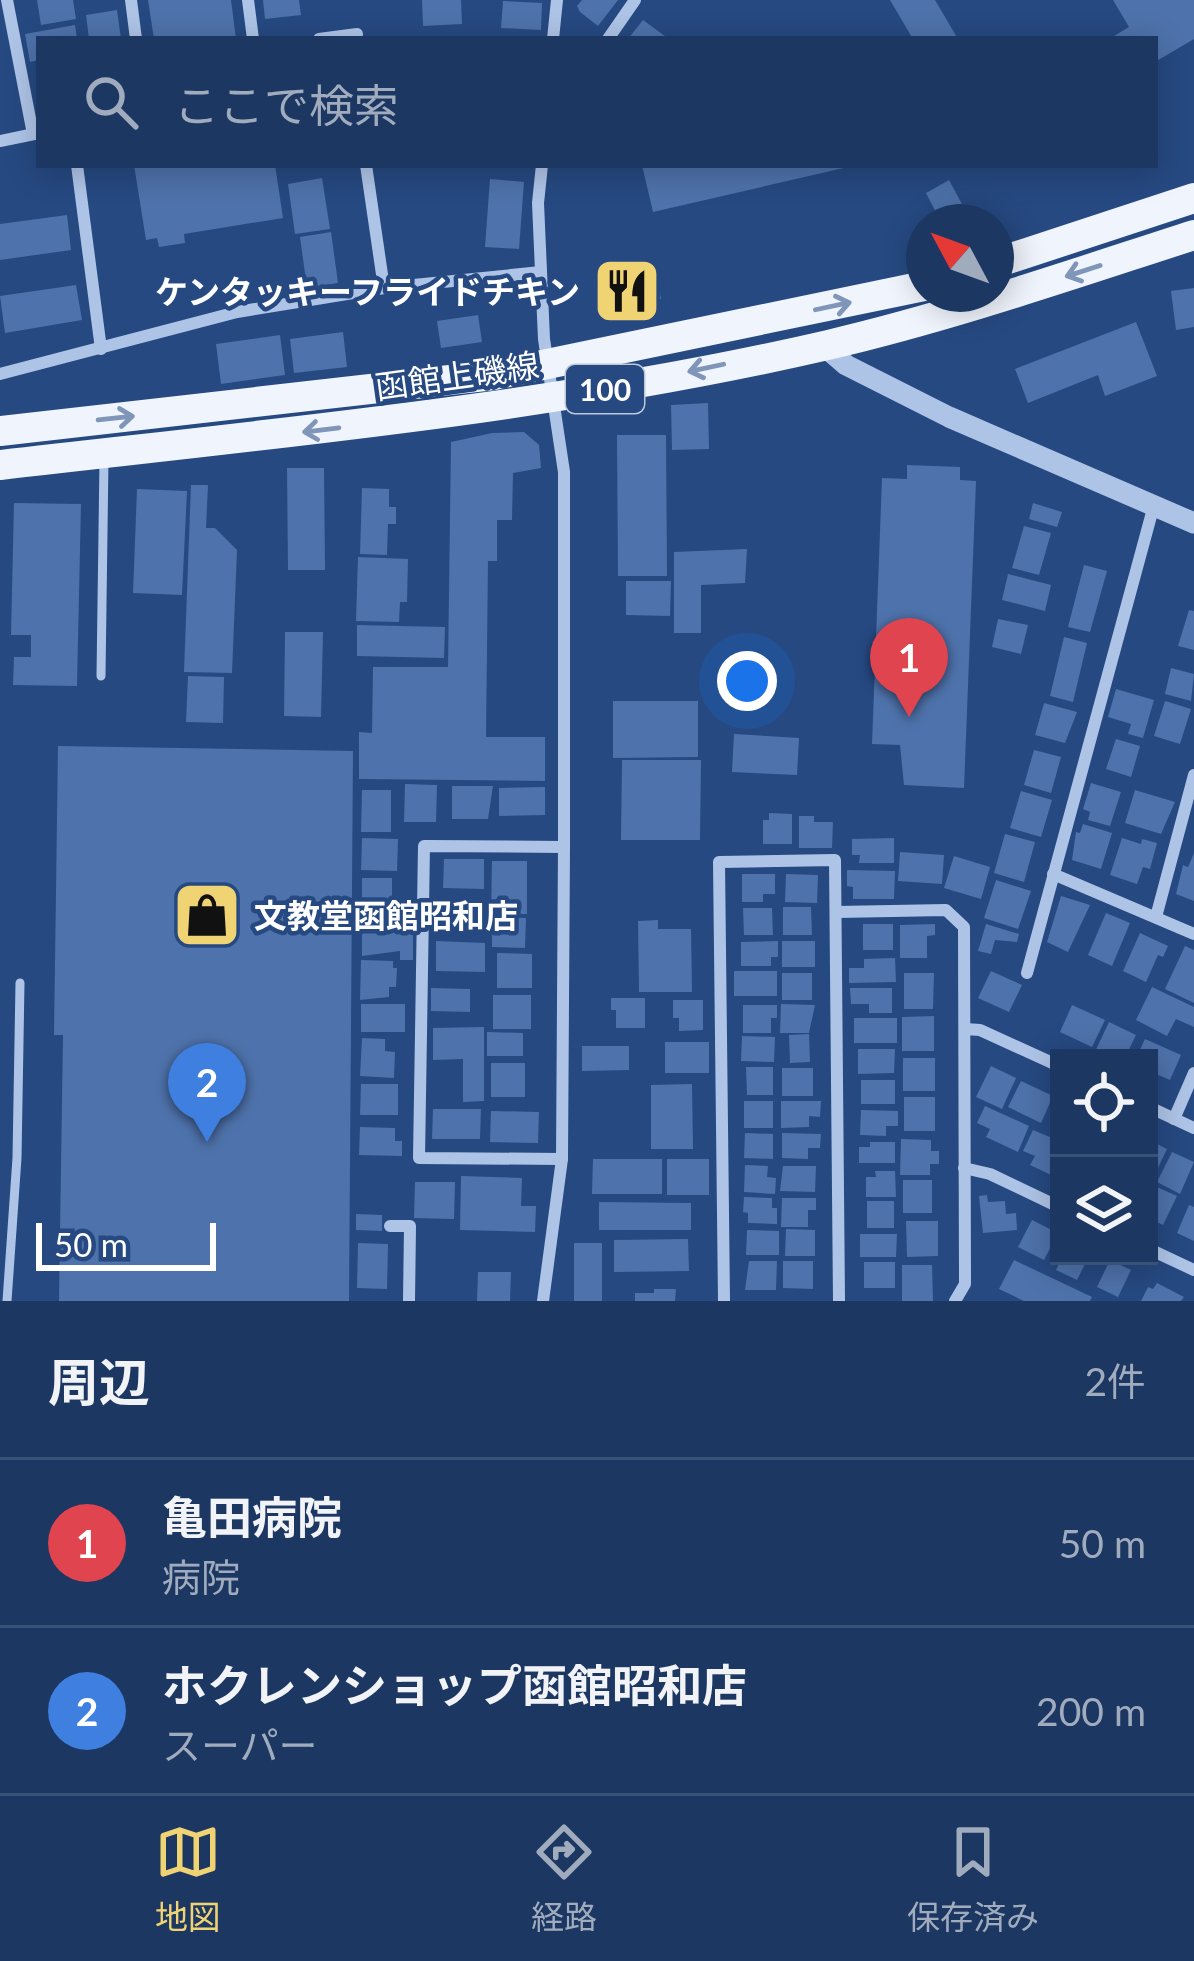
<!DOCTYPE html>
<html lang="ja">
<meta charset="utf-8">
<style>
:root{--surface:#1c3762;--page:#253f68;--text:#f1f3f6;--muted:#a0acbe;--line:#3a5177;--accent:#f0d373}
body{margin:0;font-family:Lato,"Noto Sans JP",sans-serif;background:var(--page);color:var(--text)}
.controls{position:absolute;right:36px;bottom:36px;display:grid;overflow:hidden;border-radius:0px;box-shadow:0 6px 30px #0003}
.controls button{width:108px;height:108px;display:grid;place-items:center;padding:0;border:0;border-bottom:3px solid var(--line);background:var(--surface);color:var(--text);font:60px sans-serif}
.compass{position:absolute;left:906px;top:204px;width:108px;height:108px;border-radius:50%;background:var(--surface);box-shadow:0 6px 30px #0003;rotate:311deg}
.scale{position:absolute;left:36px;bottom:30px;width:180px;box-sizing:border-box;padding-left:12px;border:6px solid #fff;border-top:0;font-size:33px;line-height:42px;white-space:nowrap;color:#fff;-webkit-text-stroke:9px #264982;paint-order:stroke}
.you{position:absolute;left:747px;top:681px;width:42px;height:42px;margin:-30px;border:9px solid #fff;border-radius:50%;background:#1a73e8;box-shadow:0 0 0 18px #1a73e833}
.badge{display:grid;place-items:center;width:78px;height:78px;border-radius:50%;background:var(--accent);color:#fff;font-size:39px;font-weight:700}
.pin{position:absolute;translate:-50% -99px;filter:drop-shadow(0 3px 6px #0008)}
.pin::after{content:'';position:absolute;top:63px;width:42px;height:36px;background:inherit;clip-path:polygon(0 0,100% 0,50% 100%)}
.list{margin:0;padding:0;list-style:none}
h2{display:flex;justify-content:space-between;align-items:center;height:156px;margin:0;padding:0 48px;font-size:51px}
h2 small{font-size:39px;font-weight:400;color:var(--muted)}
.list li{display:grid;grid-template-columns:78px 1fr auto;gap:36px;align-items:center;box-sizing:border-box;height:168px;padding:0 48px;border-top:3px solid var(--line)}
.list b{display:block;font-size:45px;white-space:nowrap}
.list p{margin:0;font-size:39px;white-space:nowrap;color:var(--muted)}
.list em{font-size:39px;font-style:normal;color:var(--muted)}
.icon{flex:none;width:66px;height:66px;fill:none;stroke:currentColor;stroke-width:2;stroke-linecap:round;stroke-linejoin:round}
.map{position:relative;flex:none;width:1194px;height:1301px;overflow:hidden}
.search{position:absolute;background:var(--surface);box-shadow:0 6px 30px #0003;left:36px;right:36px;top:36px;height:132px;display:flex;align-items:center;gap:30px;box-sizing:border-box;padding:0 42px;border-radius:0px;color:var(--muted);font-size:45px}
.sheet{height:492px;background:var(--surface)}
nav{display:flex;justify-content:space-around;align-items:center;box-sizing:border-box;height:168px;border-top:3px solid var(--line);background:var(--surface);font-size:33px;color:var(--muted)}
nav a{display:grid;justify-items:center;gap:6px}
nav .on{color:var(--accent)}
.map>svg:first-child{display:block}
.building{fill:#4e72ab}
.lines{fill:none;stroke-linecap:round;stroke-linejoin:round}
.service{stroke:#aec4e7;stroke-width:9}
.minor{stroke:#aec4e7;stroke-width:12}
.tertiary{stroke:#aec4e7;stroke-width:21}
.primary{stroke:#eff4fd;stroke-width:30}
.oneway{stroke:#8096b9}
.labels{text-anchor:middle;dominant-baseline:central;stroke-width:9;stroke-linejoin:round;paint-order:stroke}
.shield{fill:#264982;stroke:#bec8da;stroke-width:3}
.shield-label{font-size:30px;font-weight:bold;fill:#fff}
.poi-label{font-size:33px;font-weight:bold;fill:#fff;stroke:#264982;text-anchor:end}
.street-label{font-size:33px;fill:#fff;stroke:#264982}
</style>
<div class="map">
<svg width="1194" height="1301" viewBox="0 0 1194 1301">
<rect width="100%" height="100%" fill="#264982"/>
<!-- building -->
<g class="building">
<polygon points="37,0 73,0 76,19 41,25"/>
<polygon points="148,0 231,0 236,39 154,39"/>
<polygon points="263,0 299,0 301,15 265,19"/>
<polygon points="422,0 461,0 462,24 423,26"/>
<polygon points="582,0 618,0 598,26 580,12 577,6"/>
<polygon points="890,0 935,0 958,39 913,39"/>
<polygon points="1113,0 1194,0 1194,39 1155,62 1155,39 1109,39 1129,27"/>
<polygon points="503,1 542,3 541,30 501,28"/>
<polygon points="117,10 121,39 89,39 86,15"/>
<polygon points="643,20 669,39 628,39"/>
<polygon points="75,25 77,39 39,39 39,60 30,62 25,34"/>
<polygon points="134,165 275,165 283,218 184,234 185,243 159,247 157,238 146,240"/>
<polygon points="642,165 848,165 848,167 653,212"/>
<polygon points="322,178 330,229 295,234 288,184"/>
<polygon points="490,179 524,182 519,249 485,247"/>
<polygon points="949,180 970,219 964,222 941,222 926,193"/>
<polygon points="67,215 71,250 0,260 0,224"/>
<polygon points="331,232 338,283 307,288 300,237"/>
<polygon points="654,269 661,299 599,312 594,283"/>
<polygon points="76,285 82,320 5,333 0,296"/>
<polygon points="1194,288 1194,327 1176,330 1171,291"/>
<polygon points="478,315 482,342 441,348 437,321"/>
<polygon points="1136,322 1157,376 1105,396 1098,375 1028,403 1015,369"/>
<polygon points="343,332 347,367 294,373 290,339"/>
<polygon points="280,335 285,375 221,384 216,344"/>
<polygon points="708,403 709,449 672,450 671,405"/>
<polygon points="524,432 539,445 541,468 513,473 512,520 497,520 497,561 488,561 486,737 545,737 545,781 359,779 359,732 372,733 373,667 448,667 451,442 492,433"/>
<polygon points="617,435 666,435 667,576 618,576"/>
<polygon points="907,465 960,467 960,480 976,481 964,788 904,785 900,745 872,744 882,478 907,479"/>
<polygon points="287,468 324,468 325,570 288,570"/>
<polygon points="191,485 208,485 206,528 215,528 237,550 232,673 184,672"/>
<polygon points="362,488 389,489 389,507 396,507 396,524 388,524 387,555 360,554"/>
<polygon points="137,489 187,491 182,595 133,593"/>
<polygon points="14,503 81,504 77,686 13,685 14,657 31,657 31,635 11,635"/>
<polygon points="1033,503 1062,512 1057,527 1029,519"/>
<polygon points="1024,526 1051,533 1039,575 1012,568"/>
<polygon points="747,549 745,583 701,585 701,633 674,633 674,552"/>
<polygon points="358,557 408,559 407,602 400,602 399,622 356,621"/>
<polygon points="1084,565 1107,571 1090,632 1068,627"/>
<polygon points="1008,574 1051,585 1045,611 1002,600"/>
<polygon points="626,581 671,581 670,616 626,615"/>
<polygon points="1189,610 1194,611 1194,650 1178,646"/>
<polygon points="998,619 1028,625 1021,654 992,647"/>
<polygon points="357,625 445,627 444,658 357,656"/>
<polygon points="285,632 323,632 321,717 284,716"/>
<polygon points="1064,637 1087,643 1073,702 1050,696"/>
<polygon points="1171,668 1194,674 1191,701 1165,694"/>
<polygon points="188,676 224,677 223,723 186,722"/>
<polygon points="1116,689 1154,700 1143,738 1128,734 1131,724 1108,717"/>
<polygon points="613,701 698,701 698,757 613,758"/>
<polygon points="1165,701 1191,709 1180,744 1154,736"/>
<polygon points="1044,703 1077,712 1065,743 1035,735"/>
<polygon points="734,734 799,738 797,775 732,772"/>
<polygon points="1116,739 1140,746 1131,777 1106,769"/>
<polygon points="58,746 353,751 349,1301 59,1301 63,1035 54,1035"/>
<polygon points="1034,750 1061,757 1051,793 1024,785"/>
<polygon points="622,760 701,760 700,840 621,840"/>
<polygon points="1091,783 1121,792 1110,826 1088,820 1090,812 1083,809"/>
<polygon points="405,784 437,785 436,822 404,822"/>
<polygon points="452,786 493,786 488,819 452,819"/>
<polygon points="545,787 545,815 499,816 499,788"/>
<polygon points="362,790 391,790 391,832 361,832"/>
<polygon points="1135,790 1175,802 1161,834 1125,823"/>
<polygon points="1021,791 1052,800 1041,837 1010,828"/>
<polygon points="769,813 792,814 792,844 763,844 763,820 769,820"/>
<polygon points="799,816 814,816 814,822 833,822 832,848 799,848"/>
<polygon points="1083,824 1112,833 1101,869 1072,860 1076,832 1080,833"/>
<polygon points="1005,834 1035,842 1024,882 994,873"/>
<polygon points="362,838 398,839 397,871 361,870"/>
<polygon points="894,838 894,863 859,863 860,855 852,855 852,839"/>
<polygon points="1122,838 1141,844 1142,839 1157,843 1150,869 1143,867 1137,884 1110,875"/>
<polygon points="900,852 944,855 942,884 898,881"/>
<polygon points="1194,853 1194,901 1176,894 1183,865 1188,867"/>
<polygon points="954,856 990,867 981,899 944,888"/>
<polygon points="444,859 484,859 484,889 443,888"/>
<polygon points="492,861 527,861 527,914 491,914"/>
<polygon points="847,870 895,871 894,899 853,899 853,887 847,886"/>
<polygon points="742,874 775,874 775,894 763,894 763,902 742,902"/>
<polygon points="786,874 818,875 817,903 785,902"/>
<rect x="362" y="878" width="30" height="38"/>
<polygon points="996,880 1031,891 1018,929 984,918"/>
<polygon points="1061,896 1090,905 1068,952 1047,942"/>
<polygon points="456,899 485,900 484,929 454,928"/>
<polygon points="783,907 811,907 812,935 783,935"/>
<polygon points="743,908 772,908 773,935 744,935"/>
<polygon points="1106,913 1130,923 1112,966 1088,955"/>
<polygon points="492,917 526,918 525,948 492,947"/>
<polygon points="658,920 658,929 691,929 692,992 639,992 638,921"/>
<polygon points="413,923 413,960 400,960 400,951 362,956 362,924"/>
<rect x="863" y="924" width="30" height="26"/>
<polygon points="935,924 935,935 927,936 927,958 900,958 900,925"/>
<polygon points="986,924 1019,934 1017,942 995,940 991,954 978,951"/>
<polygon points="1140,933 1168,946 1163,957 1158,955 1146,982 1123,971"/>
<polygon points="436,941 485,943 485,972 436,971"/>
<polygon points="778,941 778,957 771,957 771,966 741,966 741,942"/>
<rect x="782" y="941" width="33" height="26"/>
<polygon points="1185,946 1194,950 1194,1003 1165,989"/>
<polygon points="497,953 532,954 532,988 497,988"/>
<polygon points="895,958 896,982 849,983 849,968 864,968 864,959"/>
<polygon points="361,960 393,961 393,968 397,968 396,987 389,987 389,997 360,1000"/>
<rect x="734" y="971" width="43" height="25"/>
<polygon points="991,971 1022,985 1009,1012 978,998"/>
<rect x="782" y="973" width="30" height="27"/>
<polygon points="904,973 934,973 933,1009 904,1009"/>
<polygon points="1152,987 1194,1007 1194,1027 1176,1019 1167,1036 1136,1020"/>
<polygon points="431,988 470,989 470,1012 431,1011"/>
<polygon points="850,988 892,988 892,1013 869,1013 869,1004 851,1004"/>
<rect x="493" y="995" width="38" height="34"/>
<polygon points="611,998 645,998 645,1028 616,1028 616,1010 611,1010"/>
<polygon points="673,1000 703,1000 703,1030 679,1031 679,1018 673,1018"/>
<rect x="361" y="1004" width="44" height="28"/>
<polygon points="781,1004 815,1005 809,1033 780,1033"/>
<polygon points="743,1005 777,1005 777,1018 771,1018 771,1033 743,1033"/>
<polygon points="1072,1005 1105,1020 1092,1047 1060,1032"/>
<polygon points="934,1016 934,1051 902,1051 902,1017"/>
<rect x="854" y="1018" width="43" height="25"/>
<polygon points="1109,1022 1136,1035 1125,1058 1092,1058"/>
<polygon points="484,1027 484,1101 463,1102 463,1059 433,1060 433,1028"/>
<polygon points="487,1032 523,1033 523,1056 487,1056"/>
<polygon points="809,1034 810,1062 790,1063 789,1035"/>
<polygon points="742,1036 775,1037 774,1062 741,1061"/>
<polygon points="362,1038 385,1039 385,1051 395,1052 394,1078 360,1076"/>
<polygon points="1145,1039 1181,1055 1170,1080 1149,1071 1149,1058 1136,1058"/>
<rect x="665" y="1042" width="44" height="31"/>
<polygon points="582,1046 629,1046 629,1070 582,1071"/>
<polygon points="858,1049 895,1049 894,1073 858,1074"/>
<rect x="903" y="1058" width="32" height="33"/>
<rect x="491" y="1063" width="34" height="34"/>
<polygon points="991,1066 1016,1078 1002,1109 976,1097"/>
<polygon points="746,1067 773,1067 773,1095 747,1095"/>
<rect x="782" y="1068" width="31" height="28"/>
<rect x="861" y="1080" width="34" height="24"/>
<polygon points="1021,1081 1053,1096 1041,1123 1008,1107"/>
<polygon points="361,1084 398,1084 398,1115 360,1115"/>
<polygon points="692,1084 693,1149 651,1149 651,1085"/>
<rect x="904" y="1097" width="31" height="34"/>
<rect x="744" y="1101" width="29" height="27"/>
<polygon points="781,1101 821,1101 820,1117 809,1116 809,1127 781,1128"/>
<polygon points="985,1106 1029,1126 1018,1152 986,1137 990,1129 977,1123"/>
<polygon points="433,1109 481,1109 480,1139 432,1139"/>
<polygon points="861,1110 898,1111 898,1126 886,1126 886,1136 860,1135"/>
<polygon points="491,1111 539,1112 538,1143 490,1142"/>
<polygon points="360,1127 395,1128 395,1141 402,1141 402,1156 359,1155"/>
<polygon points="1033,1130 1059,1141 1059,1157 1051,1175 1030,1165 1035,1156 1023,1151"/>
<polygon points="745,1133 773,1134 773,1159 744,1158"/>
<polygon points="782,1133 821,1134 820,1148 808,1148 808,1159 782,1158"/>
<polygon points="901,1139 931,1140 931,1151 939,1151 939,1164 930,1164 930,1175 900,1175"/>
<polygon points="1149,1140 1167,1149 1154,1176 1149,1174"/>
<polygon points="870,1142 895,1142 895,1163 859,1163 859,1147 870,1147"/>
<polygon points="1172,1152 1194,1162 1180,1194 1157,1182"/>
<polygon points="593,1159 662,1159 662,1194 592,1194"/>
<rect x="667" y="1159" width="42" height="36"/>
<polygon points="745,1165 768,1166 767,1177 776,1178 775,1194 744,1192"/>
<polygon points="783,1166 816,1166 815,1192 780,1191"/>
<polygon points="875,1171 895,1171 896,1197 866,1197 866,1177 876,1177"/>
<polygon points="461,1176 522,1178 521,1206 536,1206 535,1232 460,1230"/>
<rect x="903" y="1180" width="29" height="33"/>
<polygon points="415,1182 455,1182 454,1219 414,1218"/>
<polygon points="1150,1184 1177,1196 1163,1225 1149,1218"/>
<polygon points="987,1195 988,1202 1005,1201 1006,1214 1016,1213 1017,1230 983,1233 979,1196"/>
<polygon points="744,1197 772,1198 772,1208 777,1208 777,1224 748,1223 748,1213 743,1212"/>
<polygon points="782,1198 816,1198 816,1210 808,1210 808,1227 781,1227"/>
<rect x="867" y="1201" width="27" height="27"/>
<polygon points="599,1202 691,1203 691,1230 599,1230"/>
<polygon points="1189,1205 1194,1207 1194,1241 1177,1233"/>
<polygon points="356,1214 382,1215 382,1231 356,1230"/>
<polygon points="1032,1220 1058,1233 1044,1260 1018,1247"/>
<polygon points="906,1221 938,1221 938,1256 907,1257"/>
<polygon points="786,1229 815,1230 815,1256 785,1256"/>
<polygon points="747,1230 779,1231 779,1255 746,1255"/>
<polygon points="860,1234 897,1234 896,1257 860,1257"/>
<polygon points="688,1239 689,1271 614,1272 614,1240"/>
<polygon points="358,1243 388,1244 387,1289 357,1288"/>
<rect x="574" y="1243" width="28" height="58"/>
<polygon points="1063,1256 1089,1256 1077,1280 1056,1270"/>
<polygon points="1014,1260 1092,1297 1090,1301 1024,1301 999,1289"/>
<polygon points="1110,1260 1131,1270 1118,1297 1097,1287"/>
<polygon points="749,1261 777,1261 776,1290 745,1290"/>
<polygon points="783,1261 813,1261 813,1289 783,1288"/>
<rect x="864" y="1262" width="31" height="26"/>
<polygon points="902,1265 932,1265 933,1301 902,1301"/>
<polygon points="478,1272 511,1272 510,1301 477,1301"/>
<polygon points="1157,1283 1184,1297 1181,1301 1141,1301 1148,1287 1153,1289"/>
<polygon points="654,1289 676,1289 675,1301 635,1301 635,1293 654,1293"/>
</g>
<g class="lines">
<!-- service -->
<g class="service">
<polyline points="101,676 104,459"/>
<polyline points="7,1301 17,1158 20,983"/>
</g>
<!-- minor -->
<g class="minor">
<polyline points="7,0 33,134"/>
<polyline points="131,0 136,39"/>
<polyline points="248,0 253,39"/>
<polyline points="319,39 357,34 356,39"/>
<polyline points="553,39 557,0"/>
<polyline points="608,39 635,0"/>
<polyline points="0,141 39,133"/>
<polyline points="77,165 101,349"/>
<polyline points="366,165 384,288"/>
<polyline points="542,165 538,203 544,339 564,472 564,847 562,1159 543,1301"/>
<polyline points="0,374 237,312 384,288 541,272"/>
<polyline points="1053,874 1194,934"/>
<polyline points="837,912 946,910 964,927 965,1284 955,1301"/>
<polyline points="1156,917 1194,775"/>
<polyline points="1027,973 1154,505"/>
<polyline points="965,1029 980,1030 1059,1066"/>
<polyline points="1149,1107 1194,1128"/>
<polyline points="1174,1119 1194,1073"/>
<polyline points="562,1159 419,1158 424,846 564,847"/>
<polyline points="964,1168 990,1174 1059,1207"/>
<polyline points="390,1226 410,1226 409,1301"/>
<polyline points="1149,1249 1194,1270"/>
<polyline points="724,1301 719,862 835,860 839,1301"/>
</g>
<!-- tertiary -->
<polyline class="tertiary" points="824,346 846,365 949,417 1194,523"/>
<!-- primary -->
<g class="primary">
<polyline points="996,263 1194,198"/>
<polyline points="0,431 494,375 924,286"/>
<path d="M0,465C277,433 555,408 828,345C952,316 1073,274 1194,235"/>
</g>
</g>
<!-- one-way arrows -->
<defs><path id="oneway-shaft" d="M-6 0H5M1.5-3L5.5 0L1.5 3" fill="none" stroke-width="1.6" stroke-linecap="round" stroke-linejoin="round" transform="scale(3)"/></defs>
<g class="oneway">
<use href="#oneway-shaft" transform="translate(1083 271) rotate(162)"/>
<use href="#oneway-shaft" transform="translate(833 306) rotate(-12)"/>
<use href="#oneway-shaft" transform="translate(706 368) rotate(168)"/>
<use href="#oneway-shaft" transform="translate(116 418) rotate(-6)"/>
<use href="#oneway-shaft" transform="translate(321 430) rotate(173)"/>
</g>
<!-- icons -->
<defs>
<symbol id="restaurant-square" viewBox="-11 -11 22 22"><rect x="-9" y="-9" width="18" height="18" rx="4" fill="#f0d373" stroke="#264982"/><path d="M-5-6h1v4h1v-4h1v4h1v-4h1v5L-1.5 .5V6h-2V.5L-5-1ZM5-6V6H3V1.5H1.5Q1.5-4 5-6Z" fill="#111"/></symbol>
<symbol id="shop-square" viewBox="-11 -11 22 22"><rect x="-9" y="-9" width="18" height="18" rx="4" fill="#f0d373" stroke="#264982"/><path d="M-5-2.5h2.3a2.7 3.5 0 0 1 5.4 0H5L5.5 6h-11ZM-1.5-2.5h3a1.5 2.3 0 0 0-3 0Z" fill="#111"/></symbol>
</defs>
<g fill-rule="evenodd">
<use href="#restaurant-square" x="589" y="253" width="76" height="76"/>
<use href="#shop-square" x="169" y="877" width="76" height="76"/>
</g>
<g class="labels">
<!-- shield labels -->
<rect class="shield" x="566" y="365" width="78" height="48" rx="9"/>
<g class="shield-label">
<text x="605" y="389">100</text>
</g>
<!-- poi labels -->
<g class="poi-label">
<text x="580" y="291">ケンタッキーフライドチキン</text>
<text x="254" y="915" text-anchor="start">文教堂函館昭和店</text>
</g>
<!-- street labels -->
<g class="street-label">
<text transform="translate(457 375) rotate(-8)">函館上磯線</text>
</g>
</g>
</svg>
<div class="controls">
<button><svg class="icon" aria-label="locate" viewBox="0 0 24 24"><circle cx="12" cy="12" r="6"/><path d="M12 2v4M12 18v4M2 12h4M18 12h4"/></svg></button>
<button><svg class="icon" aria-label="layers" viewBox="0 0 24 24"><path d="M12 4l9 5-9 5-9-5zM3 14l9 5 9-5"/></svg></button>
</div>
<svg class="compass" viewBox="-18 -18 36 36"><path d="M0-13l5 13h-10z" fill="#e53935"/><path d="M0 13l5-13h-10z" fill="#a0acbe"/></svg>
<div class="scale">50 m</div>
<div class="you"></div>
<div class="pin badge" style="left:909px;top:717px;background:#e0444e">1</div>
<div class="pin badge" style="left:207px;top:1142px;background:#3f7fe0">2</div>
<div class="search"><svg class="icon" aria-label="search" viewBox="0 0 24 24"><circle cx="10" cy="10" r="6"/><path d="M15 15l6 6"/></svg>ここで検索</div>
</div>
<section class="sheet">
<h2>周辺<small>2件</small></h2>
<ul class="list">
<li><span class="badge" style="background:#e0444e">1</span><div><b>亀田病院</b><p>病院</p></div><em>50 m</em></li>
<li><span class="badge" style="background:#3f7fe0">2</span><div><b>ホクレンショップ函館昭和店</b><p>スーパー</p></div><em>200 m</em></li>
</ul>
</section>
<nav>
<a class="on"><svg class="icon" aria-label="map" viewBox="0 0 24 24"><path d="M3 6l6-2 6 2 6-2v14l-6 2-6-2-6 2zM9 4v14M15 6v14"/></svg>地図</a>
<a><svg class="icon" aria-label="directions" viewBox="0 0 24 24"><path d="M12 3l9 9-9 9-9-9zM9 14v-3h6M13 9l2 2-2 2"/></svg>経路</a>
<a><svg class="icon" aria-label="saved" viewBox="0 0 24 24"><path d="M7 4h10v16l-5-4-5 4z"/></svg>保存済み</a>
</nav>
